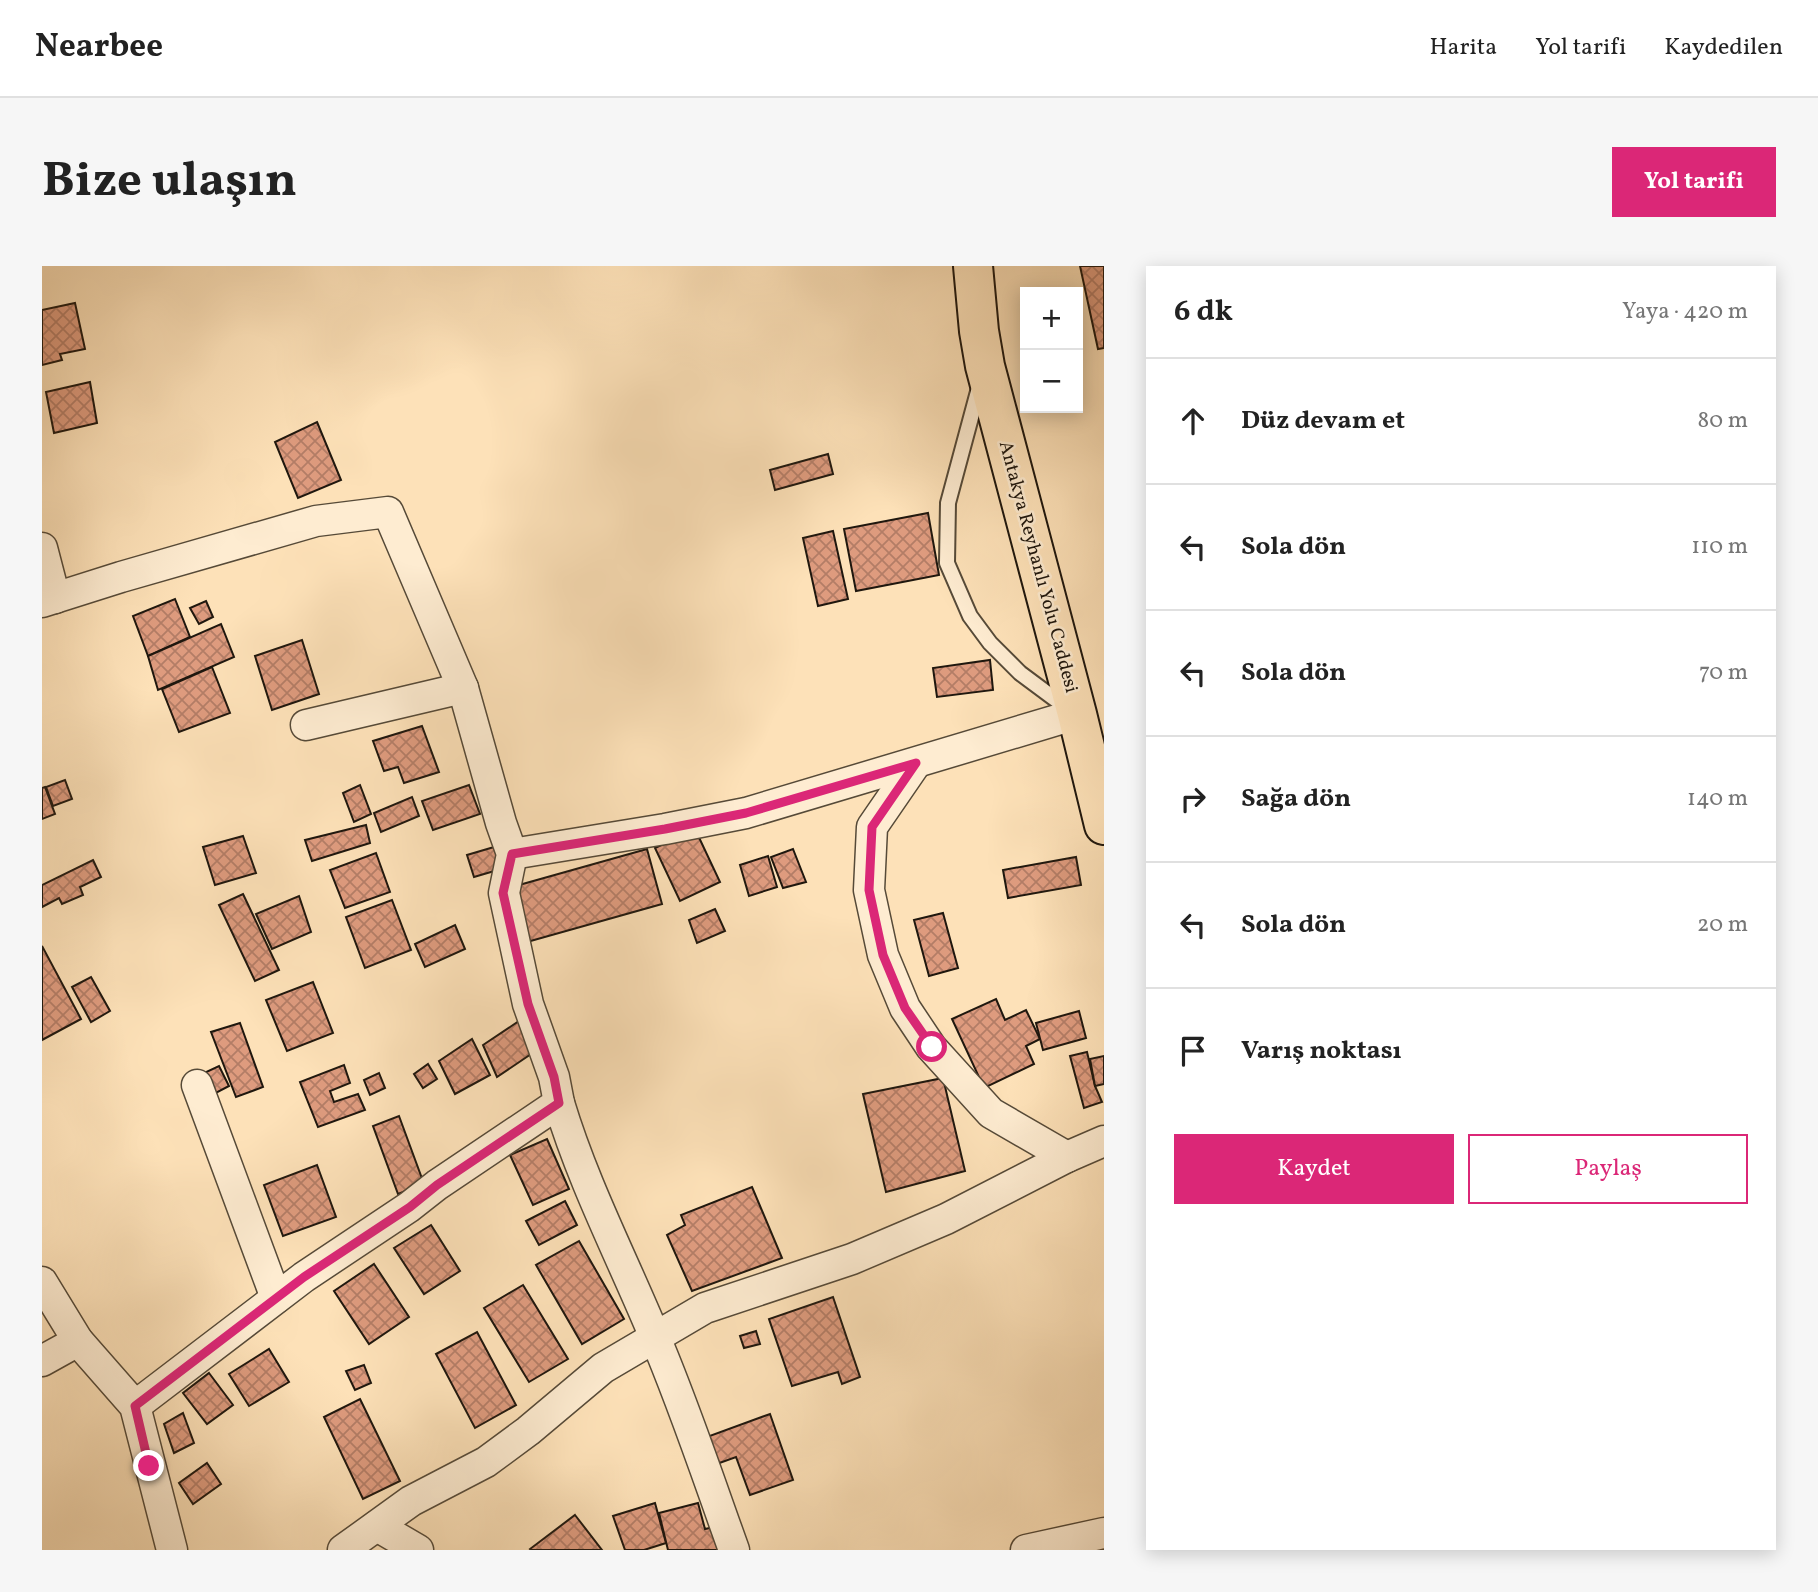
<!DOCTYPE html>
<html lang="tr">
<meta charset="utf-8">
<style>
:root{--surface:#fff;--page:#f6f6f6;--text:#222;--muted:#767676;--line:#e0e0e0;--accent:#db2777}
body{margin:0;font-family:Vollkorn,serif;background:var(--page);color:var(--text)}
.controls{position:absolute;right:21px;top:21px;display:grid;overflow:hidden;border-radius:0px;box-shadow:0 4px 18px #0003}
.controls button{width:63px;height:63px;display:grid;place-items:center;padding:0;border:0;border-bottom:2px solid var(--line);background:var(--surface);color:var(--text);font:35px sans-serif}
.stop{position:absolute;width:21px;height:21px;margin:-16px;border:5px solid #db2777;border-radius:50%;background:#fff}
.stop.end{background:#db2777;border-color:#fff;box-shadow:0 2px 7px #0008}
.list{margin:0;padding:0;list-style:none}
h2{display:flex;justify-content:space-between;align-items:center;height:91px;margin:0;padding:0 28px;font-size:30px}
h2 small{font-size:23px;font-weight:400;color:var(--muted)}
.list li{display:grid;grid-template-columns:46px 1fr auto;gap:21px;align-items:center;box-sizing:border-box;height:126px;padding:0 28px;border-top:2px solid var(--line)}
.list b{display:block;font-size:26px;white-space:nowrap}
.list em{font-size:23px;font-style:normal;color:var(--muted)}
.actions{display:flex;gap:14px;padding:21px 28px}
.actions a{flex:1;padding:16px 0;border:2px solid var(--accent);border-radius:0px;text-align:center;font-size:24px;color:var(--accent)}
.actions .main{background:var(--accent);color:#fff}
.icon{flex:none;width:38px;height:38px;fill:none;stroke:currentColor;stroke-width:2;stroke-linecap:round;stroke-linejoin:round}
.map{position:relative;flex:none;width:1062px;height:1284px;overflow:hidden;border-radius:0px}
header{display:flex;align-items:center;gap:42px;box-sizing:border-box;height:98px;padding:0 35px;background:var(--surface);border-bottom:2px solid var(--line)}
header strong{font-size:33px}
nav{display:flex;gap:38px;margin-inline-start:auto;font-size:24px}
.intro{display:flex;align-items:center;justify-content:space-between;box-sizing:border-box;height:168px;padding:0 42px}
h1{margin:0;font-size:49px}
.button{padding:18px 32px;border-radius:0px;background:var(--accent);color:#fff;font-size:24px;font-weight:700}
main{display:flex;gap:42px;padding:0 42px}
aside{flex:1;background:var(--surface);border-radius:0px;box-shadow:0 4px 18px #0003}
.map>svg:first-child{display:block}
.building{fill:url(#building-cross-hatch);stroke:#1f170e;stroke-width:2}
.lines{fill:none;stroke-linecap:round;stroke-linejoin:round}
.lane-casing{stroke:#564a38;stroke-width:18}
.street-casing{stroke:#564a38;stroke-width:33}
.primary-casing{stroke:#1f170e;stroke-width:42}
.lane{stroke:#feecd1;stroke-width:14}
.street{stroke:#feecd1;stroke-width:30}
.primary{stroke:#fde1b8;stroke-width:38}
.route{stroke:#db2777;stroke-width:9}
.labels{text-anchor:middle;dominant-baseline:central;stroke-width:5;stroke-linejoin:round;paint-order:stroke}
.street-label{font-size:19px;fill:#1f170e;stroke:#feecd1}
</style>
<header>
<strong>Nearbee</strong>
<nav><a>Harita</a><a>Yol tarifi</a><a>Kaydedilen</a></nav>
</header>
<div class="intro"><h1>Bize ulaşın</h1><a class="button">Yol tarifi</a></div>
<main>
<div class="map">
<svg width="1062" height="1284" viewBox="0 0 1062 1284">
<defs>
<pattern id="building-cross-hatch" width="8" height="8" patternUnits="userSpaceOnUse" patternTransform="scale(1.75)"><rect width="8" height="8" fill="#de9b7e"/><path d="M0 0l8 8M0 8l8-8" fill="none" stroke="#b37d66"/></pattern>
</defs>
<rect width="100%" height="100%" fill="#fde1b8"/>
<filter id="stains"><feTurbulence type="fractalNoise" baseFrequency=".00286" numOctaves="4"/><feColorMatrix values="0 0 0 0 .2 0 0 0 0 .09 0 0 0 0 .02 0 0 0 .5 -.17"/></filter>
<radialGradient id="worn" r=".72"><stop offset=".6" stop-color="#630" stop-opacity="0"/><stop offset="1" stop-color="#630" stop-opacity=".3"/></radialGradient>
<!-- building -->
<g class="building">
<polygon points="1038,0 1062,0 1062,82 1056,83"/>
<polygon points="33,37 43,83 18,88 20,94 0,99 0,44"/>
<polygon points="48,116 55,157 12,167 4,126"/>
<polygon points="275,156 299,214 256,232 233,176"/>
<polygon points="786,188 791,208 733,224 728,204"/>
<polygon points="886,247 897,309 814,325 802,263"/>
<polygon points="791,265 806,333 776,340 761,272"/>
<polygon points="133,333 148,371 106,390 91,350"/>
<polygon points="164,335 171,351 157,358 148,342"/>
<polygon points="179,358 192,391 116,424 106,390"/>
<polygon points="260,374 277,428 230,444 213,390"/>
<polygon points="948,394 951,424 895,431 891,402"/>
<polygon points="170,401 188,447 137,466 120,423"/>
<polygon points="380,460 397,506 362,517 356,501 342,505 331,475"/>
<polygon points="23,514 30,533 11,540 4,521"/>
<polygon points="318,519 329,548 312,556 301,527"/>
<polygon points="427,519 438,548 391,564 380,535"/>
<polygon points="3,521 13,548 0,553 0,522"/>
<polygon points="370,531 377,550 339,566 332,547"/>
<polygon points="324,559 328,577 270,595 263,574"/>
<polygon points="653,563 678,616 638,635 613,582"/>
<polygon points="201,570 214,607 173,619 161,581"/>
<polygon points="452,581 459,603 432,611 425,589"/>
<polygon points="605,583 620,638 485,676 470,621"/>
<polygon points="751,583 764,616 741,622 729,591"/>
<polygon points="334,587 348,626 303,642 288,604"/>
<polygon points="726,590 735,621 707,630 698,599"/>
<polygon points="1034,591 1039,619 966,632 961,604"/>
<polygon points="51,594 59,611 38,621 41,629 20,638 17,632 0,641 0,619"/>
<polygon points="201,628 237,704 213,715 177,639"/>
<polygon points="257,630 269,666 230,683 214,648"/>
<polygon points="350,634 369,684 323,702 304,651"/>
<polygon points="673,643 683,665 655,677 647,654"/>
<polygon points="901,647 916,702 887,710 872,654"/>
<polygon points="413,659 423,683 383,701 373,678"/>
<polygon points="0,680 39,753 0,774"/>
<polygon points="49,711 68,745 49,756 30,721"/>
<polygon points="271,716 291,767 245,785 224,734"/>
<polygon points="954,733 963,754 984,744 998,773 984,780 992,798 942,822 910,753"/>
<polygon points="1037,745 1044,772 1001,784 994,757"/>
<polygon points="480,753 498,782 455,811 441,779"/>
<polygon points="198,757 221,821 194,831 169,766"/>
<polygon points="430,773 448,809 413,828 397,795"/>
<polygon points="1045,786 1053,820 1060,836 1042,842 1028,790"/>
<polygon points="1062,790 1062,818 1053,820 1048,793"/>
<polygon points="386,798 395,813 381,822 372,808"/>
<polygon points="302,799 308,817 288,825 292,836 316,828 323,844 276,861 258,816"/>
<polygon points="177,800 187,820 170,829 160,808"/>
<polygon points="337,807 343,822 328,829 322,814"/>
<polygon points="901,812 923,905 844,926 821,828"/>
<polygon points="357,850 382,918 356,928 331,860"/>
<polygon points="505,873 527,923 491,939 468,889"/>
<polygon points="275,899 294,951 241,970 222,919"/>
<polygon points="710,921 740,992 650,1025 625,969 643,959 639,949"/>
<polygon points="523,935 535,959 497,979 484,955"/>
<polygon points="389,959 418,1005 382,1028 352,982"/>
<polygon points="537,975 582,1053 540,1078 494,999"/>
<polygon points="332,998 367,1051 327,1078 292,1025"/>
<polygon points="481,1019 526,1093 487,1116 442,1042"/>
<polygon points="791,1031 818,1111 800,1118 796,1106 750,1120 727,1053"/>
<polygon points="714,1065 718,1078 702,1082 698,1070"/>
<polygon points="435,1066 474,1139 433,1162 394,1088"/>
<polygon points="227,1083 247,1116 207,1140 187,1108"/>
<polygon points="322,1099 329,1117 313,1124 304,1105"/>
<polygon points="167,1107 191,1139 165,1158 141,1127"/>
<polygon points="318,1133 358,1215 321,1233 282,1151"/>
<polygon points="141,1147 152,1177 132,1187 122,1158"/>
<polygon points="728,1148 751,1214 708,1229 694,1191 672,1199 662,1172"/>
<polygon points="165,1197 179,1218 151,1238 137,1217"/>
<polygon points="613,1237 624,1277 602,1284 583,1284 571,1250"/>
<polygon points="656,1237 663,1263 677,1260 682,1284 626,1284 617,1247"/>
<polygon points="533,1249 560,1284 489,1284 488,1283"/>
</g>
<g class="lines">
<defs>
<polyline id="lane" points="938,118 906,237 905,297 928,350 948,377 978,407 1025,442"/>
<g id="street">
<polyline points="0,282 13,332"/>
<polyline points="0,336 79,311 274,255 346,246 421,422 459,557 470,588 462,627 486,738 512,811 517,837 395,919 367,941 262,1011 93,1140"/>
<polyline points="264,459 421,422"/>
<polyline points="874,497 830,561 827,624 841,689 863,742 889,781 949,847 1025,891"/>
<polyline points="470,588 623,563 704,547 1035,448"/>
<polyline points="155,819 234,1032"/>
<path d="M517,837C541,917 580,992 612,1069C642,1139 666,1212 692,1284"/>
<polyline points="0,1016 36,1075 93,1140 130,1284"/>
<polyline points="0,1095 36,1075"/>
<polyline points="335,1260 376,1284"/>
<polyline points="301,1284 369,1235 444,1196 486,1165 561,1102 663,1042 810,993 904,953 1025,891 1062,875"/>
<polyline points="984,1284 1062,1267"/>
</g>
<polyline id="primary" points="931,0 937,65 943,100 1035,448 1062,559"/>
</defs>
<!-- lane casing -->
<use href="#lane" class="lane-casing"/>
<!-- street casing -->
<use href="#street" class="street-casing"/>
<!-- primary casing -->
<use href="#primary" class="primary-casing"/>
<!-- lane -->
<use href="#lane" class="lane"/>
<!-- street -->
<use href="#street" class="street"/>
<!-- primary -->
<use href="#primary" class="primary"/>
</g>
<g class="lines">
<!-- route -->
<polyline class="route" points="107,1200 93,1140 262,1011 368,941 395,919 517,837 512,811 486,738 461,627 470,588 623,563 704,547 874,497 830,561 827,624 841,689 863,742 890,781"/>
</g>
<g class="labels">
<!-- street labels -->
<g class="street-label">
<text transform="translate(996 301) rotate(75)">Antakya Reyhanlı Yolu Caddesi</text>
</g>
</g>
<rect width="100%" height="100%" filter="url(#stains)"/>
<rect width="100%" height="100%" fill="url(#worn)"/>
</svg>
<div class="controls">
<button>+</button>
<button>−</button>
</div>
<div class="stop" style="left:890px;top:781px"></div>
<div class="stop end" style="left:107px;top:1200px"></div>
</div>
<aside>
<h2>6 dk<small>Yaya · 420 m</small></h2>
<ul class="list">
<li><svg class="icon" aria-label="ahead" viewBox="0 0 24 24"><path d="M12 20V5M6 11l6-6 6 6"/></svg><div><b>Düz devam et</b></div><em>80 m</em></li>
<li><svg class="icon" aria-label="left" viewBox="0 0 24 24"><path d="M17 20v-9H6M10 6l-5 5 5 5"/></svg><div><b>Sola dön</b></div><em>110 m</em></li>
<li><svg class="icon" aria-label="left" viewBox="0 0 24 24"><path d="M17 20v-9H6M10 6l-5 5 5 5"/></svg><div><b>Sola dön</b></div><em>70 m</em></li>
<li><svg class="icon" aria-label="right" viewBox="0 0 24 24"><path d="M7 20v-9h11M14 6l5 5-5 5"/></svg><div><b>Sağa dön</b></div><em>140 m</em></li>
<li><svg class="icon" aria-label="left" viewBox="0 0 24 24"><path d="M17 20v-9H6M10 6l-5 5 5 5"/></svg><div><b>Sola dön</b></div><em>20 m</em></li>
<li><svg class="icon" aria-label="arrive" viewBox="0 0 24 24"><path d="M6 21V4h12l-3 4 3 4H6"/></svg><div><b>Varış noktası</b></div></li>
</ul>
<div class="actions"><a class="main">Kaydet</a><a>Paylaş</a></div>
</aside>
</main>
